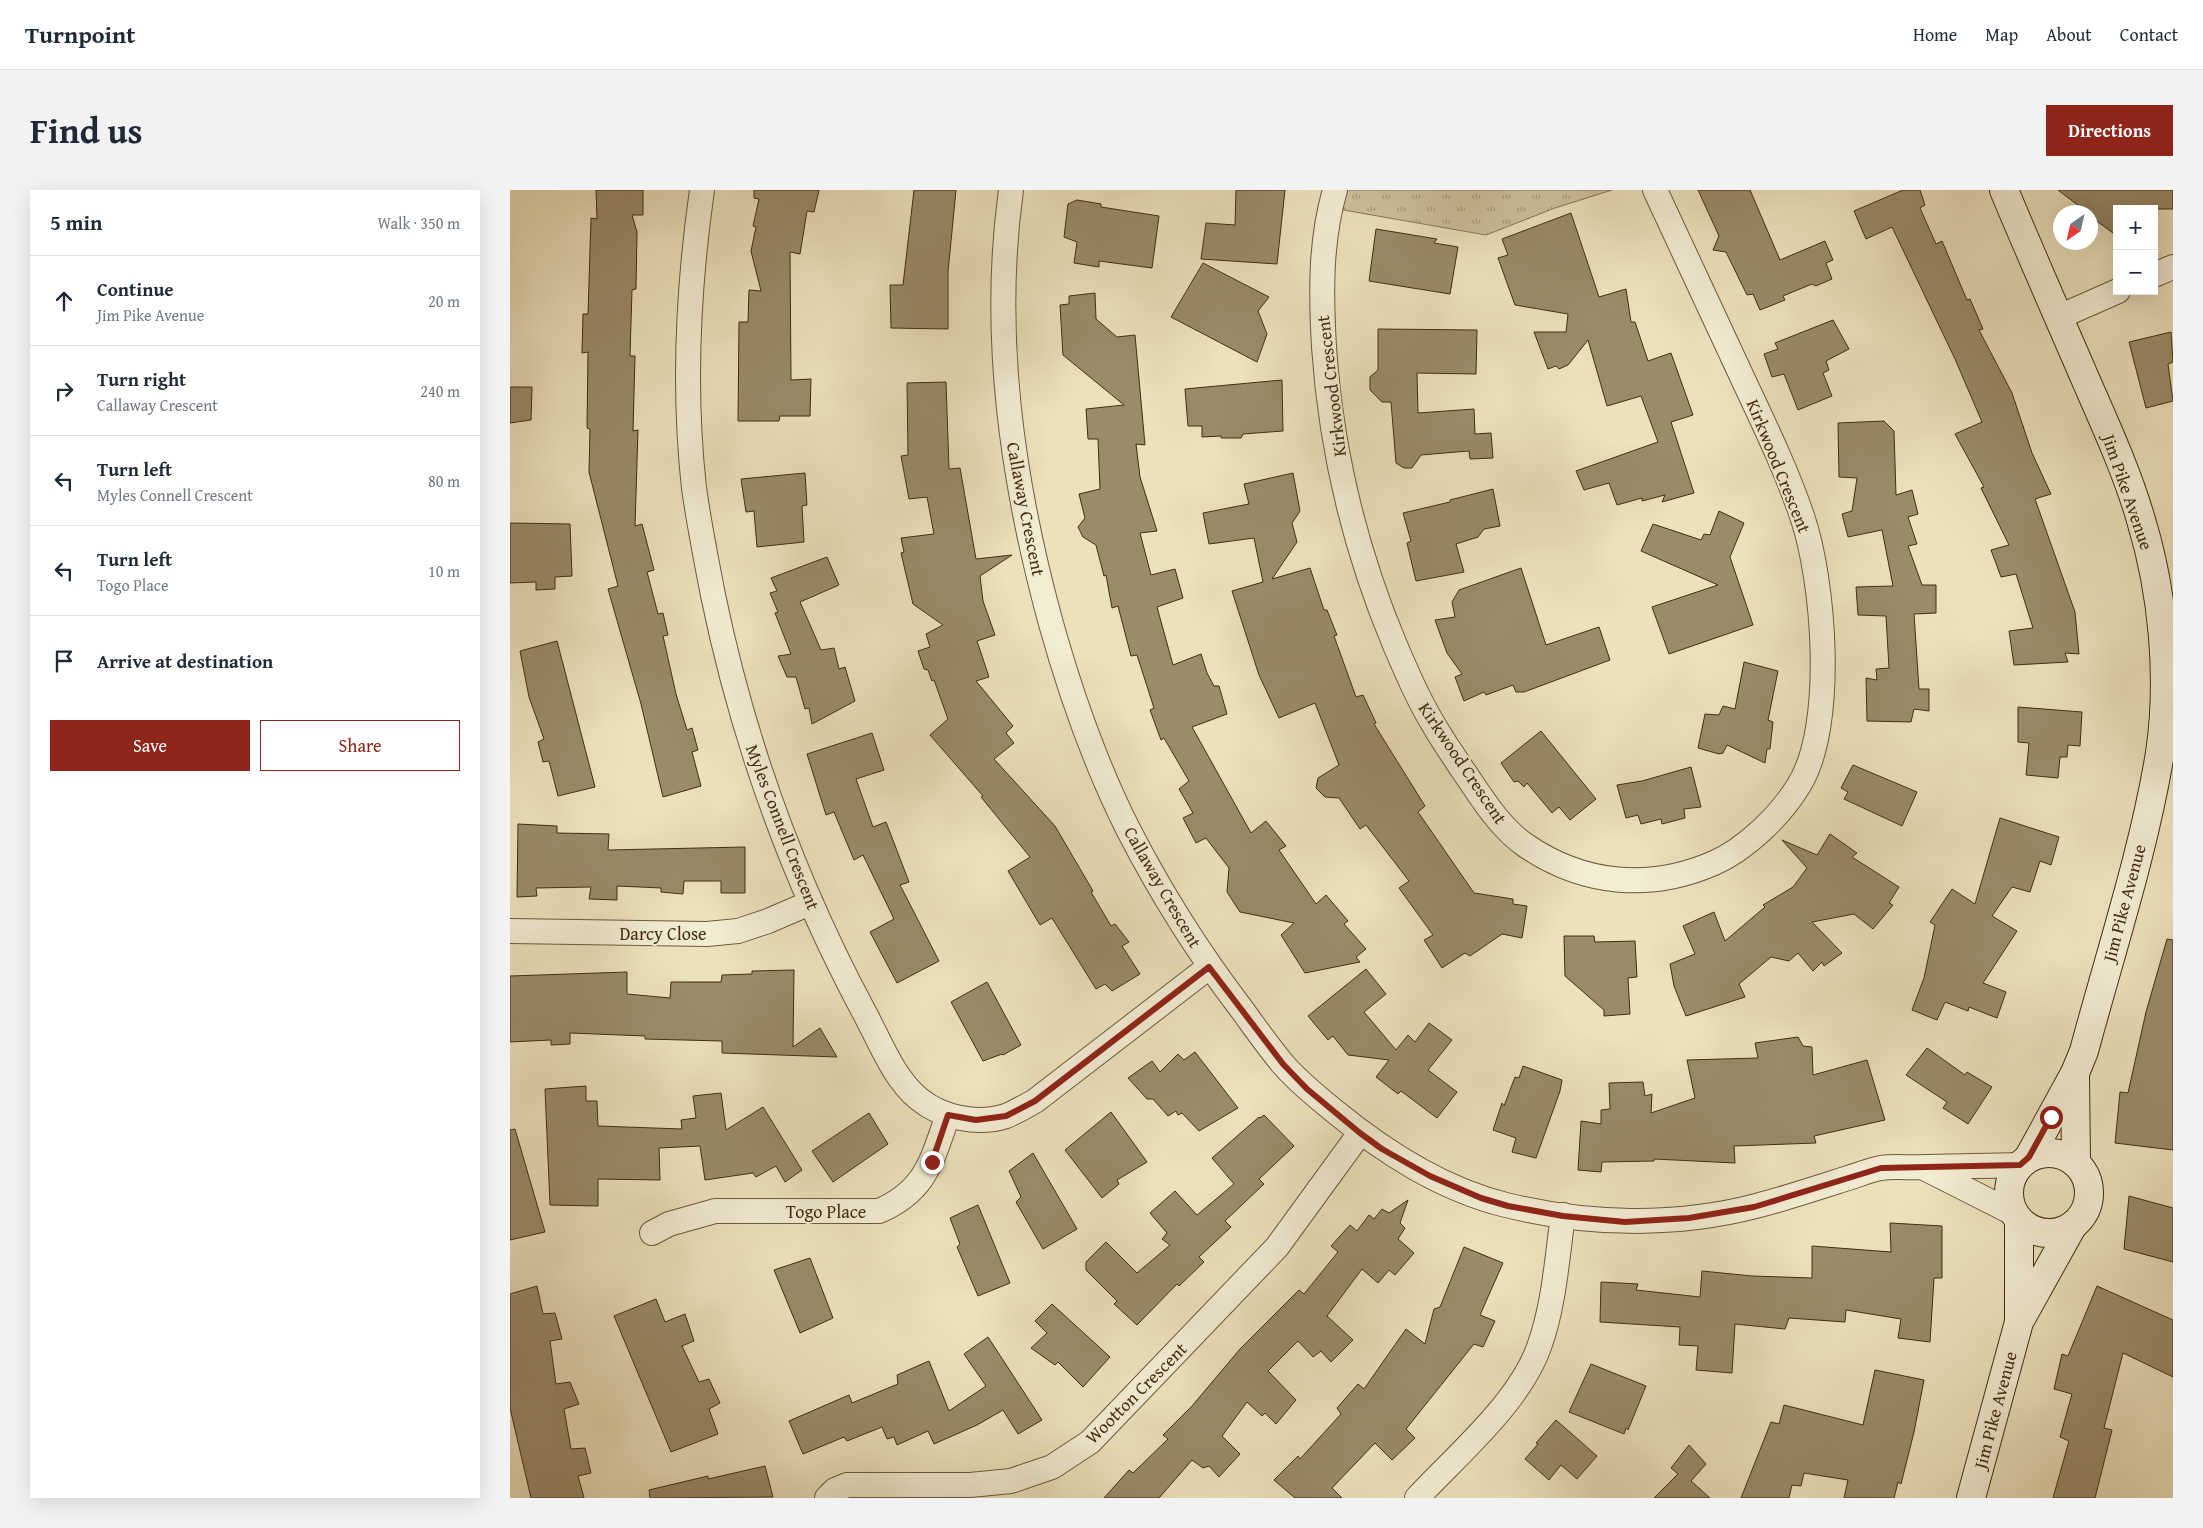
<!DOCTYPE html>
<meta charset="utf-8">
<style>
:root{--surface:#fff;--page:#f2f2f3;--text:#1f2937;--muted:#747a83;--line:#e0e1e3;--accent:#8f2418}
body{margin:0;font-family:"Gentium Book Plus",serif;background:var(--page);color:var(--text)}
.controls{position:absolute;right:15px;top:15px;display:grid;overflow:hidden;border-radius:0px;box-shadow:0 5px 20px #0002}
.controls button{width:45px;height:45px;display:grid;place-items:center;padding:0;border:0;border-bottom:1px solid var(--line);background:var(--surface);color:var(--text);font:25px sans-serif}
.compass{position:absolute;left:1543px;top:15px;width:45px;height:45px;border-radius:50%;background:var(--surface);box-shadow:0 5px 20px #0002;rotate:214deg}
.stop{position:absolute;width:15px;height:15px;margin:-11px;border:4px solid #8f2418;border-radius:50%;background:#fff}
.stop.end{background:#8f2418;border-color:#fff;box-shadow:0 1px 5px #0008}
.list{margin:0;padding:0;list-style:none}
h2{display:flex;justify-content:space-between;align-items:center;height:65px;margin:0;padding:0 20px;font-size:21px}
h2 small{font-size:16px;font-weight:400;color:var(--muted)}
.list li{display:grid;grid-template-columns:32px 1fr auto;gap:15px;align-items:center;box-sizing:border-box;height:90px;padding:0 20px;border-top:1px solid var(--line)}
.list b{display:block;font-size:19px;white-space:nowrap}
.list p{margin:0;font-size:16px;white-space:nowrap;color:var(--muted)}
.list em{font-size:16px;font-style:normal;color:var(--muted)}
.actions{display:flex;gap:10px;padding:15px 20px}
.actions a{flex:1;padding:11px 0;border:1px solid var(--accent);border-radius:0px;text-align:center;font-size:18px;color:var(--accent)}
.actions .main{background:var(--accent);color:#fff}
.icon{flex:none;width:28px;height:28px;fill:none;stroke:currentColor;stroke-width:2;stroke-linecap:round;stroke-linejoin:round}
.map{position:relative;flex:none;width:1663px;height:1308px;overflow:hidden;border-radius:0px}
header{display:flex;align-items:center;gap:30px;box-sizing:border-box;height:70px;padding:0 25px;background:var(--surface);border-bottom:1px solid var(--line)}
header strong{font-size:24px}
nav{display:flex;gap:28px;margin-inline-start:auto;font-size:18px}
.intro{display:flex;align-items:center;justify-content:space-between;box-sizing:border-box;height:120px;padding:0 30px}
h1{margin:0;font-size:35px}
.button{padding:12px 22px;border-radius:0px;background:var(--accent);color:#fff;font-size:18px;font-weight:700}
main{display:flex;gap:30px;padding:0 30px}
aside{flex:1;background:var(--surface);border-radius:0px;box-shadow:0 5px 20px #0002}
.map>svg:first-child{display:block}
.grass{fill:url(#grass-tufts);stroke:#887857}
.building{fill:#9a8b69;stroke:#422d10}
.lines{fill:none;stroke-linecap:round;stroke-linejoin:round}
.street-casing{stroke:#6c5a3b;stroke-width:26}
.secondary-casing{stroke:#422d10;stroke-width:30}
.street{stroke:#f2ecd3;stroke-width:24}
.secondary{stroke:#f2ecd3;stroke-width:28}
.route{stroke:#8f2418;stroke-width:6}
.labels{text-anchor:middle;dominant-baseline:central;stroke-width:4;stroke-linejoin:round;paint-order:stroke}
.street-label{font-size:18px;fill:#422d10;stroke:#f2ecd3}
</style>
<header>
<strong>Turnpoint</strong>
<nav><a>Home</a><a>Map</a><a>About</a><a>Contact</a></nav>
</header>
<div class="intro"><h1>Find us</h1><a class="button">Directions</a></div>
<main>
<aside>
<h2>5 min<small>Walk · 350 m</small></h2>
<ul class="list">
<li><svg class="icon" aria-label="ahead" viewBox="0 0 24 24"><path d="M12 20V5M6 11l6-6 6 6"/></svg><div><b>Continue</b><p>Jim Pike Avenue</p></div><em>20 m</em></li>
<li><svg class="icon" aria-label="right" viewBox="0 0 24 24"><path d="M7 20v-9h11M14 6l5 5-5 5"/></svg><div><b>Turn right</b><p>Callaway Crescent</p></div><em>240 m</em></li>
<li><svg class="icon" aria-label="left" viewBox="0 0 24 24"><path d="M17 20v-9H6M10 6l-5 5 5 5"/></svg><div><b>Turn left</b><p>Myles Connell Crescent</p></div><em>80 m</em></li>
<li><svg class="icon" aria-label="left" viewBox="0 0 24 24"><path d="M17 20v-9H6M10 6l-5 5 5 5"/></svg><div><b>Turn left</b><p>Togo Place</p></div><em>10 m</em></li>
<li><svg class="icon" aria-label="arrive" viewBox="0 0 24 24"><path d="M6 21V4h12l-3 4 3 4H6"/></svg><div><b>Arrive at destination</b></div></li>
</ul>
<div class="actions"><a class="main">Save</a><a>Share</a></div>
</aside>
<div class="map">
<svg width="1663" height="1308" viewBox="0 0 1663 1308">
<defs>
<pattern id="grass-tufts" width="24" height="20" patternUnits="userSpaceOnUse" patternTransform="scale(1.25)"><rect width="24" height="20" fill="#cec29e"/><path d="M3 7l-1-3M5 7V3M7 7l1-3M15 17l-1-3M17 17v-4M19 17l1-3" fill="none" stroke="#a99e7f"/></pattern>
</defs>
<rect width="100%" height="100%" fill="#ebe1bb"/>
<filter id="stains"><feTurbulence type="fractalNoise" baseFrequency=".004" numOctaves="4"/><feColorMatrix values="0 0 0 0 .2 0 0 0 0 .09 0 0 0 0 .02 0 0 0 .5 -.17"/></filter>
<radialGradient id="worn" r=".72"><stop offset=".6" stop-color="#630" stop-opacity="0"/><stop offset="1" stop-color="#630" stop-opacity=".3"/></radialGradient>
<!-- grass -->
<polygon class="grass" points="834,0 1102,0 1045,18 976,45 828,19"/>
<!-- building -->
<g class="building">
<polygon points="86,0 133,0 133,25 122,25 127,42 126,99 122,100 120,166 125,166 123,241 128,240 125,336 132,334 144,380 137,382 148,424 153,423 158,445 153,446 166,504 177,540 182,538 188,560 182,562 191,596 153,607 131,514 98,399 108,396 79,282 80,239 77,238 78,162 72,163 73,124 78,124 81,28 87,29"/>
<polygon points="244,0 309,0 304,22 297,21 290,64 280,62 281,190 301,189 300,226 270,226 269,231 228,231 229,132 238,132 239,100 251,101 241,61 246,37 243,36 249,9 244,8"/>
<polygon points="404,0 446,0 438,82 438,139 381,138 380,95 393,95"/>
<polygon points="726,0 775,0 767,74 691,69 696,33 725,35"/>
<polygon points="1188,0 1240,0 1270,70 1315,51 1323,70 1316,73 1322,89 1306,96 1302,94 1273,106 1275,110 1250,120 1243,104 1237,105 1216,62 1203,60 1209,46"/>
<polygon points="1393,0 1410,0 1415,15 1410,18 1426,54 1432,51 1457,110 1460,109 1473,139 1469,140 1502,203 1522,263 1541,304 1525,309 1565,422 1569,464 1555,463 1558,472 1504,475 1499,441 1523,438 1506,384 1491,387 1481,360 1499,355 1471,298 1474,297 1445,244 1472,232 1445,169 1382,37 1356,49 1344,21"/>
<polygon points="1548,0 1663,0 1663,19 1607,19 1607,46 1580,26 1580,22 1577,22"/>
<polygon points="567,10 591,14 591,17 649,26 642,78 589,71 589,77 564,73 567,52 554,47 558,14"/>
<polygon points="1061,23 1089,107 1116,99 1121,132 1125,132 1138,171 1161,163 1183,225 1161,232 1184,303 1152,312 1155,305 1132,311 1132,308 1107,315 1099,293 1074,300 1066,281 1148,252 1131,206 1097,216 1078,150 1058,175 1049,179 1046,176 1038,179 1024,142 1056,142 1058,124 1005,115 988,68 998,65 992,49"/>
<polygon points="866,39 927,49 924,53 948,57 940,104 859,91"/>
<polygon points="693,73 759,107 748,121 757,144 747,172 661,127"/>
<polygon points="585,103 586,129 607,147 625,145 635,255 626,254 630,287 647,341 630,343 641,385 665,379 673,408 647,417 663,475 691,464 697,483 704,496 709,496 717,524 682,537 741,643 756,631 776,656 769,660 806,714 816,705 838,731 834,734 856,759 846,767 850,772 795,783 771,745 784,733 730,722 717,702 719,678 696,648 686,653 673,628 683,623 669,599 679,591 654,548 651,550 640,520 644,518 627,465 621,466 608,416 602,418 596,385 594,386 586,355 573,347 568,337 575,328 569,304 590,299 588,249 578,249 576,219 614,215 553,165 550,115 559,114 559,106"/>
<polygon points="1323,130 1339,159 1316,171 1319,180 1313,183 1322,206 1288,220 1274,184 1262,187 1254,164 1268,159 1265,153"/>
<polygon points="868,139 967,140 966,184 907,183 908,223 964,219 965,244 981,243 983,268 960,269 959,261 911,265 902,278 894,278 886,273 881,212 872,212 860,200 860,187 868,180"/>
<polygon points="1661,142 1663,172 1658,174 1663,211 1636,218 1619,152"/>
<polygon points="772,190 773,241 733,244 731,248 711,248 711,246 692,247 692,236 678,236 675,199"/>
<polygon points="436,192 439,279 450,278 466,369 502,365 470,386 473,411 485,445 467,451 479,487 466,491 503,536 496,543 504,553 484,569 545,636 583,701 581,702 601,736 605,734 619,752 612,756 630,784 602,801 595,794 586,799 542,728 530,735 498,681 520,667 471,607 473,606 420,545 438,529 424,490 422,491 418,480 414,479 408,461 420,457 416,444 433,435 403,414 391,363 394,362 391,348 424,344 417,307 399,309 391,266 398,265 397,193"/>
<polygon points="0,197 22,197 21,230 0,233"/>
<polygon points="1374,231 1384,241 1386,305 1402,300 1408,324 1398,327 1407,354 1398,356 1412,395 1426,395 1426,423 1404,424 1409,499 1419,499 1419,521 1404,519 1401,532 1357,531 1356,488 1367,490 1366,479 1379,478 1376,426 1348,425 1346,397 1383,396 1372,340 1338,347 1332,324 1342,321 1347,288 1329,287 1328,233"/>
<polygon points="295,283 297,315 292,316 294,352 247,357 244,321 236,322 231,289"/>
<polygon points="783,283 790,321 782,333 787,352 762,389 800,378 814,420 817,420 827,445 824,446 846,507 853,505 866,533 864,534 915,616 908,622 964,703 1003,709 1003,714 1017,716 1012,748 992,744 960,766 955,763 932,778 914,750 923,745 889,698 899,691 856,635 850,639 829,608 815,607 806,598 808,588 829,575 805,513 769,528 749,485 722,401 753,392 744,348 699,354 693,323 739,314 734,294"/>
<polygon points="983,299 990,336 974,339 968,347 946,354 954,382 906,391 897,353 901,351 893,323 940,312 940,310"/>
<polygon points="1209,321 1234,333 1220,367 1243,435 1159,464 1142,417 1208,395 1131,361 1143,334 1191,350 1194,344 1200,345"/>
<polygon points="0,333 60,334 62,386 45,387 45,399 26,400 26,392 0,393"/>
<polygon points="317,367 329,395 290,412 311,460 324,458 329,479 335,477 345,511 302,534 299,518 295,519 286,487 277,487 268,466 281,464 265,423 268,422 260,403 267,401 261,388"/>
<polygon points="1011,378 1036,455 1089,437 1100,470 1014,502 1006,502 1003,495 976,505 974,502 954,511 945,487 952,484 937,463 925,430 945,427 942,412 949,400"/>
<polygon points="47,451 85,597 48,606 39,571 33,572 28,552 34,549 19,507 10,461"/>
<polygon points="1234,472 1268,481 1258,530 1263,532 1260,559 1257,559 1255,573 1217,555 1213,563 1209,564 1188,558 1195,524 1209,525 1213,516 1225,519"/>
<polygon points="1508,517 1572,522 1570,556 1558,555 1557,567 1550,567 1548,588 1516,585 1519,553 1508,552"/>
<polygon points="1031,541 1086,609 1060,630 1049,617 1042,623 1017,593 1014,597 1008,591 1004,592 991,573"/>
<polygon points="362,543 374,580 346,589 363,637 376,632 399,692 390,695 429,771 387,793 360,742 384,729 353,665 344,670 324,622 316,625 297,564"/>
<polygon points="1343,575 1407,602 1392,636 1334,609 1338,602 1331,598"/>
<polygon points="1181,577 1191,617 1174,619 1175,628 1152,634 1151,629 1131,634 1128,625 1116,628 1107,595 1132,591"/>
<polygon points="1490,628 1549,647 1541,675 1530,671 1520,702 1502,697 1482,726 1507,741 1473,793 1496,802 1487,828 1459,817 1458,821 1435,812 1427,830 1402,820 1414,788 1425,735 1420,732 1442,699 1465,714"/>
<polygon points="8,634 47,636 47,643 99,644 98,660 235,657 235,703 211,703 211,691 174,691 173,704 151,702 151,698 107,696 107,710 79,709 81,697 26,698 27,706 7,707"/>
<polygon points="1320,644 1347,663 1342,667 1389,697 1379,713 1383,715 1363,739 1344,724 1302,732 1332,763 1314,776 1312,772 1303,781 1288,763 1279,771 1261,767 1229,794 1235,807 1176,826 1164,796 1160,774 1185,764 1173,736 1204,722 1215,751 1255,717 1253,715 1283,697 1297,678 1272,650 1307,665"/>
<polygon points="1054,746 1084,746 1085,752 1125,751 1127,787 1118,788 1120,824 1094,826 1094,820 1055,786"/>
<polygon points="1657,749 1663,750 1663,960 1605,953 1610,902 1618,903 1636,822"/>
<polygon points="856,779 876,804 854,822 886,860 898,845 905,852 919,833 942,850 918,880 947,902 927,928 891,901 888,904 866,887 879,870 838,865 823,846 818,850 798,826"/>
<polygon points="284,780 283,857 310,838 327,867 212,863 212,851 135,849 135,846 60,843 60,854 41,855 41,850 0,852 0,786 117,782 117,804 160,808 161,792 211,792 212,785 242,784 242,781"/>
<polygon points="477,792 511,855 493,865 492,864 473,871 441,812"/>
<polygon points="1288,847 1293,856 1302,857 1303,885 1357,870 1375,930 1304,946 1306,953 1224,956 1225,973 1144,969 1144,971 1092,972 1091,982 1068,980 1071,931 1091,934 1091,920 1100,919 1099,893 1133,892 1135,906 1142,904 1141,923 1185,908 1177,870 1248,868 1245,853"/>
<polygon points="1417,858 1455,885 1457,882 1482,897 1458,934 1433,918 1437,912 1396,885"/>
<polygon points="685,862 728,918 689,941 672,923 668,925 666,921 658,926 643,909 637,909 618,888 642,871 650,882 668,864 674,870"/>
<polygon points="1013,876 1052,890 1050,901 1026,968 1002,962 1006,948 983,940 992,913 994,916 1005,887 1009,888"/>
<polygon points="76,896 76,911 87,911 88,936 172,939 171,930 186,928 183,906 211,903 216,940 253,917 292,980 275,992 266,976 246,987 243,983 195,990 190,956 149,958 150,990 88,989 88,1016 40,1015 35,899"/>
<polygon points="601,922 637,972 607,990 609,994 592,1008 555,960"/>
<polygon points="359,923 378,954 323,992 302,961"/>
<polygon points="754,925 784,956 749,989 754,994 715,1031 721,1037 689,1067 694,1072 669,1096 667,1094 627,1135 604,1114 607,1111 576,1080 576,1072 596,1052 627,1083 660,1055 652,1049 657,1043 640,1023 665,1001 687,1025 724,994 702,968 749,927 750,928"/>
<polygon points="5,939 35,1042 0,1050 0,940"/>
<polygon points="523,963 567,1039 533,1059 506,1012 511,1007 499,981"/>
<polygon points="1619,1006 1663,1018 1663,1072 1614,1059"/>
<polygon points="898,1010 890,1033 895,1038 888,1049 904,1063 885,1085 879,1080 868,1093 852,1079 817,1126 843,1150 821,1172 811,1161 803,1167 788,1151 758,1181 786,1210 766,1234 755,1223 752,1226 737,1212 712,1246 730,1264 709,1287 699,1276 693,1278 682,1270 649,1308 594,1308 619,1280 623,1283 658,1249 653,1245 682,1216 730,1159 789,1100 794,1104 828,1062 821,1056 840,1035 847,1041 859,1025 864,1029 872,1019 879,1023"/>
<polygon points="468,1015 500,1093 468,1106 447,1057 450,1054 440,1028"/>
<polygon points="1380,1033 1432,1036 1432,1088 1424,1088 1420,1152 1388,1148 1391,1129 1336,1120 1335,1132 1279,1128 1275,1139 1225,1134 1222,1183 1186,1180 1188,1156 1169,1155 1170,1137 1090,1132 1091,1092 1128,1094 1126,1100 1190,1107 1192,1081 1242,1086 1302,1088 1302,1056 1381,1062"/>
<polygon points="954,1057 993,1073 970,1125 985,1131 973,1157 964,1154 896,1239 905,1248 882,1270 865,1253 822,1298 832,1308 785,1308 764,1290 788,1266 790,1269 831,1224 827,1218 848,1194 854,1199 896,1139 915,1154 924,1119 930,1117"/>
<polygon points="300,1068 323,1128 290,1143 264,1080"/>
<polygon points="27,1096 33,1124 45,1123 52,1149 40,1151 46,1194 60,1192 69,1214 54,1219 61,1259 75,1258 81,1283 68,1286 74,1308 21,1308 0,1218 0,1104"/>
<polygon points="1587,1096 1663,1130 1663,1187 1613,1163 1594,1238 1602,1240 1585,1308 1543,1308 1559,1251 1550,1247 1562,1204 1544,1199 1552,1164 1558,1166"/>
<polygon points="146,1109 155,1132 175,1124 184,1151 172,1156 189,1192 199,1189 210,1213 199,1219 208,1244 161,1262 104,1126"/>
<polygon points="542,1114 600,1167 573,1197 548,1172 545,1175 521,1158 537,1143 525,1131"/>
<polygon points="478,1147 532,1230 508,1244 493,1220 467,1235 424,1254 418,1241 387,1255 384,1247 377,1249 372,1237 337,1251 334,1247 293,1264 279,1231 339,1205 342,1213 388,1194 387,1185 419,1171 439,1221 476,1196 454,1164"/>
<polygon points="1081,1174 1136,1196 1118,1240 1116,1238 1114,1244 1059,1222"/>
<polygon points="1365,1180 1414,1190 1404,1242 1391,1294 1388,1292 1384,1308 1334,1308 1338,1290 1294,1283 1291,1296 1282,1295 1279,1308 1231,1308 1261,1232 1269,1234 1274,1215 1353,1235"/>
<polygon points="1046,1230 1087,1266 1067,1289 1051,1275 1039,1290 1015,1269 1028,1254 1026,1253"/>
<polygon points="1179,1255 1196,1274 1181,1291 1200,1308 1144,1308 1168,1284 1161,1278"/>
<polygon points="255,1276 263,1307 140,1308 139,1300 198,1286 198,1289"/>
</g>
<g class="lines">
<defs>
<g id="street">
<path d="M192,0C178,98 173,199 184,298C189,334 196,369 203,405C233,551 284,691 354,822C370,851 383,888 409,909C432,928 468,935 496,926C506,922 516,916 525,911L699,777"/>
<path d="M501,0C481,144 502,290 540,430C560,502 585,574 619,641C651,703 688,762 730,817C744,836 757,855 772,873C787,891 805,905 823,920C874,962 931,999 996,1015C1077,1035 1165,1037 1246,1016C1277,1008 1307,998 1338,988C1348,985 1360,980 1371,978C1385,976 1400,978 1414,977C1446,976 1478,976 1510,975"/>
<path d="M825,0C810,51 811,105 814,157C821,259 845,360 885,455C897,483 909,511 925,537C933,551 943,565 952,579C971,606 988,636 1015,655C1073,695 1140,701 1204,673C1236,659 1271,625 1289,595C1326,536 1314,390 1292,326C1276,279 1254,234 1233,189C1204,126 1174,63 1145,0"/>
<polyline points="1644,85 1663,77"/>
<polyline points="1549,127 1608,101"/>
<polyline points="0,741 197,744 228,741 258,731 300,713"/>
<polyline points="1414,978 1505,1024"/>
<path d="M142,1043L159,1034L205,1021H369C416,1001 422,970 438,925"/>
<polyline points="317,1308 325,1300 337,1295 460,1295 501,1291 542,1277 580,1252 767,1057 850,943"/>
<path d="M907,1308C947,1265 1009,1213 1029,1157C1044,1116 1047,1069 1053,1025"/>
</g>
<g id="secondary">
<path d="M1494,0C1519,60 1545,119 1571,179C1592,228 1616,278 1631,330C1653,402 1661,488 1650,563C1634,661 1600,764 1574,861L1565,883L1519,967"/>
<polyline points="1565,885 1566,973"/>
<circle cx="1539" cy="1003" r="40"/>
<polyline points="1509,1131 1509,1030"/>
<polyline points="1461,1308 1509,1132 1563,1035"/>
</g>
</defs>
<!-- street casing -->
<use href="#street" class="street-casing"/>
<!-- secondary casing -->
<use href="#secondary" class="secondary-casing"/>
<!-- street -->
<use href="#street" class="street"/>
<!-- secondary -->
<use href="#secondary" class="secondary"/>
</g>
<g class="lines">
<!-- route -->
<polyline class="route" points="422,972 438,925 466,930 496,926 525,911 699,777 773,874 797,899 850,943 872,959 920,986 971,1008 998,1016 1053,1026 1115,1032 1179,1028 1244,1017 1371,978 1510,975 1519,967 1541,927"/>
</g>
<g class="labels">
<!-- street labels -->
<g class="street-label">
<text transform="translate(821 196) rotate(-97)">Kirkwood Crescent</text>
<text transform="translate(1269 276) rotate(68)">Kirkwood Crescent</text>
<text transform="translate(1618 302) rotate(71)">Jim Pike Avenue</text>
<text transform="translate(516 319) rotate(79)">Callaway Crescent</text>
<text transform="translate(953 573) rotate(56)">Kirkwood Crescent</text>
<text transform="translate(273 637) rotate(69)">Myles Connell Crescent</text>
<text transform="translate(653 697) rotate(60)">Callaway Crescent</text>
<text transform="translate(1614 713) rotate(-75)">Jim Pike Avenue</text>
<text x="153" y="743">Darcy Close</text>
<text x="316" y="1021">Togo Place</text>
<text transform="translate(626 1203) rotate(-45)">Wootton Crescent</text>
<text transform="translate(1485 1220) rotate(-75)">Jim Pike Avenue</text>
</g>
</g>
<rect width="100%" height="100%" filter="url(#stains)"/>
<rect width="100%" height="100%" fill="url(#worn)"/>
</svg>
<div class="controls">
<button>+</button>
<button>−</button>
</div>
<svg class="compass" viewBox="-18 -18 36 36"><path d="M0-13l5 13h-10z" fill="#e53935"/><path d="M0 13l5-13h-10z" fill="#747a83"/></svg>
<div class="stop" style="left:1541px;top:927px"></div>
<div class="stop end" style="left:422px;top:972px"></div>
</div>
</main>
